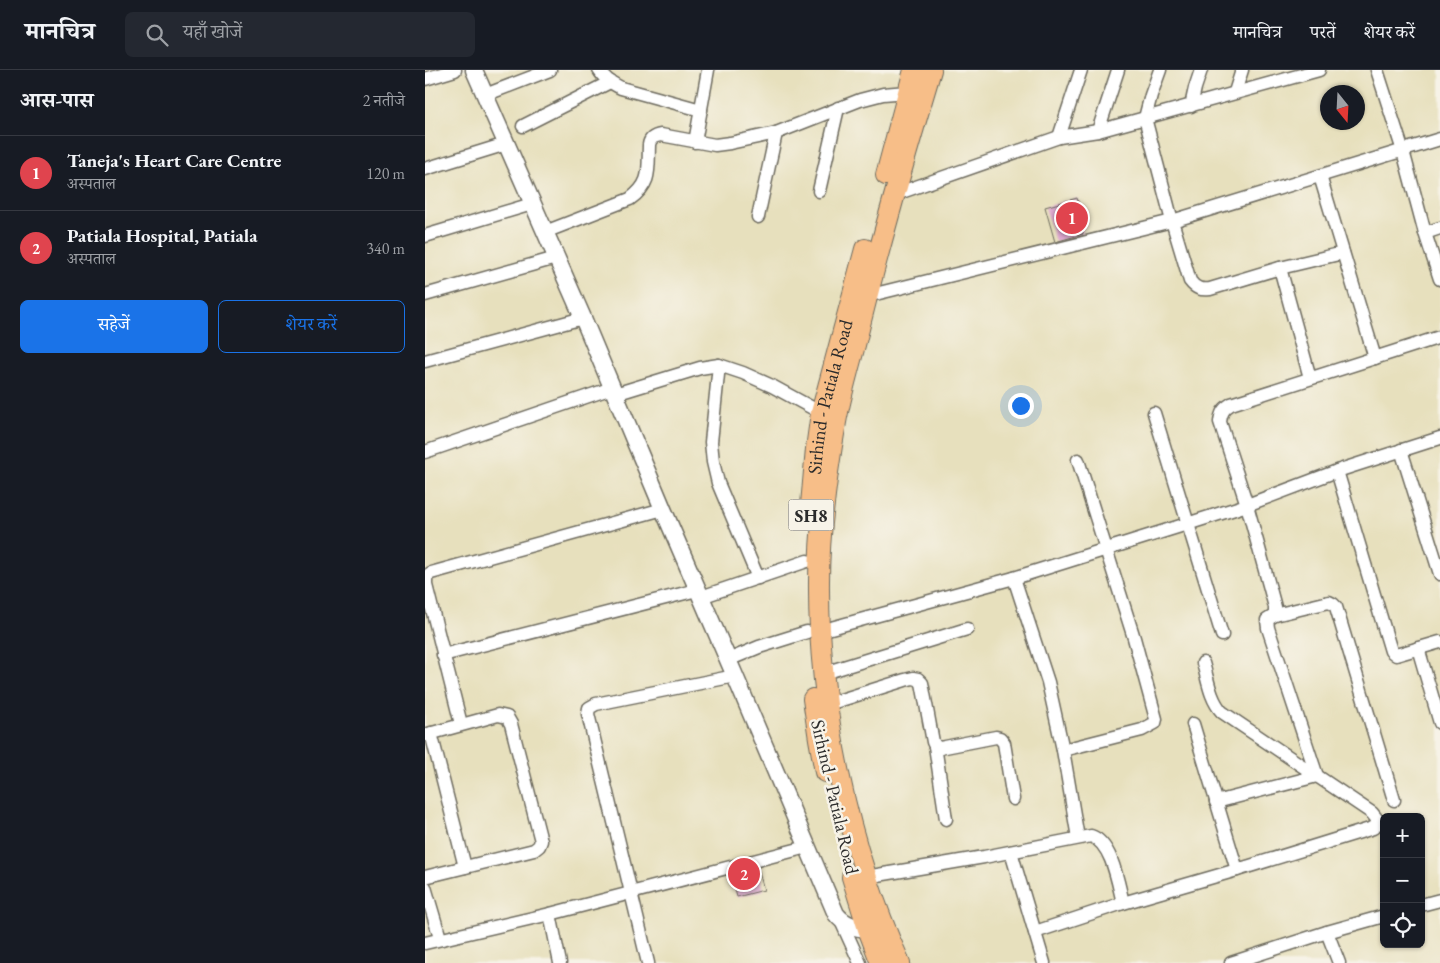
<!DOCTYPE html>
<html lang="hi">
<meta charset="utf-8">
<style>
:root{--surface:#171b24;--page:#242831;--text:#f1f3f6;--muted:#9ea1a6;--line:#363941;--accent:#1a73e8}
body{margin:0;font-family:"EB Garamond","Noto Serif Devanagari",serif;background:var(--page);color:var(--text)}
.controls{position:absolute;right:15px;bottom:15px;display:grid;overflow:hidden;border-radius:8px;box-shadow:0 1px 4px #0004}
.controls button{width:45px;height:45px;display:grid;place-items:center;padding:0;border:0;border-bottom:1px solid var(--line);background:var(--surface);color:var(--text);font:25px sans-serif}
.compass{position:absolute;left:895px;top:15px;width:45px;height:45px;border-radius:50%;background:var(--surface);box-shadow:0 1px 4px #0004;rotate:162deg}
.you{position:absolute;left:595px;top:335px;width:18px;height:18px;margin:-12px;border:4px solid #fff;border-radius:50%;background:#1a73e8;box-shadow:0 0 0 8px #1a73e833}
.badge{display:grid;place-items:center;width:32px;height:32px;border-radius:50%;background:var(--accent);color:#fff;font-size:16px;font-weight:700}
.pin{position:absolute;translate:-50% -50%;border:2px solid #fff;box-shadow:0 1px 5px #0006}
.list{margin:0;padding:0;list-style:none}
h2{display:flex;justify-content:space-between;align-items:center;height:65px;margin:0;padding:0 20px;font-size:21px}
h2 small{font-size:16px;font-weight:400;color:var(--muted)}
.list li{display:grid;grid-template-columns:32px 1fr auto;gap:15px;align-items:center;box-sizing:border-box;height:75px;padding:0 20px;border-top:1px solid var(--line)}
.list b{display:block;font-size:19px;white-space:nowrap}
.list p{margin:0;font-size:16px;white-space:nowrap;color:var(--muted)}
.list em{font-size:16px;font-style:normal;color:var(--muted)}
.actions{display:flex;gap:10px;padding:15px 20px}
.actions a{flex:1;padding:11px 0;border:1px solid var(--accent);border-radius:8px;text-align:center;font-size:18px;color:var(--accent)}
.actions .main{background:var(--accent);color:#fff}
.icon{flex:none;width:28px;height:28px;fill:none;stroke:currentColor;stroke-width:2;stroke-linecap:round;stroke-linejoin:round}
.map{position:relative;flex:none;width:1015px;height:893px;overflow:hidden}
header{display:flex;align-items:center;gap:30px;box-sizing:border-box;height:70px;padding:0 25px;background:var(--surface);border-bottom:1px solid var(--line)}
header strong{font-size:24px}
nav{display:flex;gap:28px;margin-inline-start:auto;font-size:18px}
.search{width:350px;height:45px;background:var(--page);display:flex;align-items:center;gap:12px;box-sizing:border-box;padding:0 18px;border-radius:8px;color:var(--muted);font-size:19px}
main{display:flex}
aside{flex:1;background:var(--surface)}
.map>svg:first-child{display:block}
.building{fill:#e0a9d2}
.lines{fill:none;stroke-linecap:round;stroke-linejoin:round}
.minor-casing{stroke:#6d6a5e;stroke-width:15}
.tertiary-casing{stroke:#6d6a5e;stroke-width:19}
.primary-casing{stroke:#6d6a5e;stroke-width:22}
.minor{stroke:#fff;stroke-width:12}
.tertiary{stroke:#fff;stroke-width:16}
.primary{stroke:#f7be88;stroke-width:20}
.labels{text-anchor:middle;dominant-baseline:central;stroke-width:5;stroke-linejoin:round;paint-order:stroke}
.shield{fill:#f7f3e8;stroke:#686764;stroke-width:1}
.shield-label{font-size:18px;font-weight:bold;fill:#2b2b2b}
.street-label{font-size:19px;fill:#2b2b2b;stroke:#f7f3e8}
</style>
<header>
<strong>मानचित्र</strong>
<div class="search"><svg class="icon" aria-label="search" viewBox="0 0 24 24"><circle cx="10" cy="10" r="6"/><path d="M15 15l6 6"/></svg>यहाँ खोजें</div>
<nav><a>मानचित्र</a><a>परतें</a><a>शेयर करें</a></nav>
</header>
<main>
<aside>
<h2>आस-पास<small>2 नतीजे</small></h2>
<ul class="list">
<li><span class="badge" style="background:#e0444e">1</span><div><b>Taneja's Heart Care Centre</b><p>अस्पताल</p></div><em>120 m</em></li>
<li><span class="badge" style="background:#e0444e">2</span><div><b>Patiala Hospital, Patiala</b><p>अस्पताल</p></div><em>340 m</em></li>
</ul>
<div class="actions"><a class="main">सहेजें</a><a>शेयर करें</a></div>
</aside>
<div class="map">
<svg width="1015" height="893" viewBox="0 0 1015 893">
<rect width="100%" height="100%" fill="#f7f3e8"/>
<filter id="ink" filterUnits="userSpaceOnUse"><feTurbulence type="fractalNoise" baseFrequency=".02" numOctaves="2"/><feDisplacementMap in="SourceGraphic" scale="10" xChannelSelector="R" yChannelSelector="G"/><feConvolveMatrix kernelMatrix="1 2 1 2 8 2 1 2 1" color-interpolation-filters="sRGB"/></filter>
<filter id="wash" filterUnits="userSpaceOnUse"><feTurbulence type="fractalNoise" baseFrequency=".0096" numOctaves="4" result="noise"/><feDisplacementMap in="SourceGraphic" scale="20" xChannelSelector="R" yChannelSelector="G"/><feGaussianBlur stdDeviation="1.12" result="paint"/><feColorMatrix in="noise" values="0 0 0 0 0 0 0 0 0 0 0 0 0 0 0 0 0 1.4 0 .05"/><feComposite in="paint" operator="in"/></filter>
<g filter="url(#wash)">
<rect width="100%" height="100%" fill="#e7e0bd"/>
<g id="blocks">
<!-- building -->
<g class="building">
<polygon points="652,128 660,157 657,158 658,164 630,172 620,137"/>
<polygon points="333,798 339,820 312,827 306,805"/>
</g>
</g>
</g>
<g filter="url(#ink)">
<use href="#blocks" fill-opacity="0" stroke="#6d6a5e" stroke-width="1"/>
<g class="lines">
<defs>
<g id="minor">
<path d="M174,0C179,9 187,13 196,18L276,40"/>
<path d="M735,0L726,25L720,48L747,151L765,211C771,219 776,220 785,219L855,198L918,183"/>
<polyline points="952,0 978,81 1000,163 1015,209"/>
<polyline points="0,9 30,0"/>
<polyline points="810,22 817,0"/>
<polyline points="60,25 125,0"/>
<polyline points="766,36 770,18 776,0"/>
<polyline points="98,56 185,12"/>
<polyline points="673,61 693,0"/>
<polyline points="634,67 656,0"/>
<polyline points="270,72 283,0"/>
<polyline points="0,99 81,74"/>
<polyline points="895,106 950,288"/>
<polyline points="394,121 413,38"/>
<polyline points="468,125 634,67 673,61 894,0"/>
<polyline points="333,147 351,63"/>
<path d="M120,162L205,129C227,113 223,100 224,75C225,68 229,66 236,65L290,75L305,73L351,63L435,30L458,24L482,22"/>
<polyline points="1000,163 1015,158"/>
<polyline points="0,166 107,134"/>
<polyline points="855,198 885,308"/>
<polyline points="0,225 131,188"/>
<polyline points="442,226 747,151 1015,69"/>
<polyline points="0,291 158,248"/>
<polyline points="294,295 286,372 288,392 293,413 333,508"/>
<polyline points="190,324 275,298 294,295 318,303 347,316 402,346"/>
<polyline points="729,343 797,565"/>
<polyline points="976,380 1015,504"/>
<polyline points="0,382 187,318"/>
<polyline points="912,401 966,581 971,585 1015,572"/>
<polyline points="589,508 623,612 638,680 653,768"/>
<polyline points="276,527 382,491"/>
<polyline points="850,545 904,532 908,534 911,537 969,730"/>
<polyline points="395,561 589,508 762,454 822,435 912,401 1015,368"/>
<polyline points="993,578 1015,653"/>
<polyline points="18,585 272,520"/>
<polyline points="303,590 334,577 382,562"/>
<polyline points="399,603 542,559"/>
<polyline points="403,634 480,610 488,608 493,609 497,613 498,618 508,672 510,676 521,749"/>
<path d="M36,654L1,515C1,508 1,506 6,503L238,439"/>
<polyline points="768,654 812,800"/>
<polyline points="6,663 40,797"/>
<polyline points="0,665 73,645 82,647 86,654 116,771 114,776 109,780 0,807"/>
<polyline points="510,676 515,678 571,667 575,668 579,673 588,729"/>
<polyline points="638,680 717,660 730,653 731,649 709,568 653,390"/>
<path d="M791,732L892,706L843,558L842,550L850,545V537L822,435L795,352C796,343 798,339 806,334L1015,267"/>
<polyline points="586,782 619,893"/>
<path d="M441,807L559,787L666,766C687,773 693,813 698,833"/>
<polyline points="0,817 15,868"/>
<polyline points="996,835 1015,830"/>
<polyline points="125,844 135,893"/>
<polyline points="416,851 435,893"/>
<path d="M610,862L698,833L812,800L948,758L953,754L951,748L947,743L797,642C785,629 783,610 778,593"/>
<polyline points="902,862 914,893"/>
<polyline points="0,873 125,844 382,777"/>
<polyline points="223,893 163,644 164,638 171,634 310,606"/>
<polyline points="806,893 902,862 959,846"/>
</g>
<path id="tertiary" d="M49,0L158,248L238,439L310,606L411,844C421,857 437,860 453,858"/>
<g id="primary">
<polyline points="461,105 489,0"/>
<path id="s1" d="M385,446L391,379L396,343L440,179"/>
<polyline points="388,629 394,669 400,702"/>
<polyline points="427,807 443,859 456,893"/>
<path d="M475,893C423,779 393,637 394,512C394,460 402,403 411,352C416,325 424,298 431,271C453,180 479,90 506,0"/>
</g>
</defs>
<!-- minor casing -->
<use href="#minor" class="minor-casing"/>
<!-- tertiary casing -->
<use href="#tertiary" class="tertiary-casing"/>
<!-- primary casing -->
<use href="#primary" class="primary-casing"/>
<!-- minor -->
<use href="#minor" class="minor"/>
<!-- tertiary -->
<use href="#tertiary" class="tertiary"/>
<!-- primary -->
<use href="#primary" class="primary"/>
</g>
</g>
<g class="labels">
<!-- shield labels -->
<rect class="shield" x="363.5" y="429.5" width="45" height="31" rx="4"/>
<g class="shield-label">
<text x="386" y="445">SH8</text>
</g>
<!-- street labels -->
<g class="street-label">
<text stroke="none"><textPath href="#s1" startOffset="121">Sirhind - Patiala Road</textPath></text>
<text transform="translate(410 727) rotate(77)">Sirhind - Patiala Road</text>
</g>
</g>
</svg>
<div class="controls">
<button>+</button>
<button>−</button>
<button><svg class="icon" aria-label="locate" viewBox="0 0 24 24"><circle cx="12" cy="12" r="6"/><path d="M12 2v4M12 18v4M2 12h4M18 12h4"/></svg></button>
</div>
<svg class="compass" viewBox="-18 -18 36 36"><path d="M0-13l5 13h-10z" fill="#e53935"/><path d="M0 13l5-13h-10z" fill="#9ea1a6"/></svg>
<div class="you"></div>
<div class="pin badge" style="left:647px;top:148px;background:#e0444e">1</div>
<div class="pin badge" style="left:319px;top:804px;background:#e0444e">2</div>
</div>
</main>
